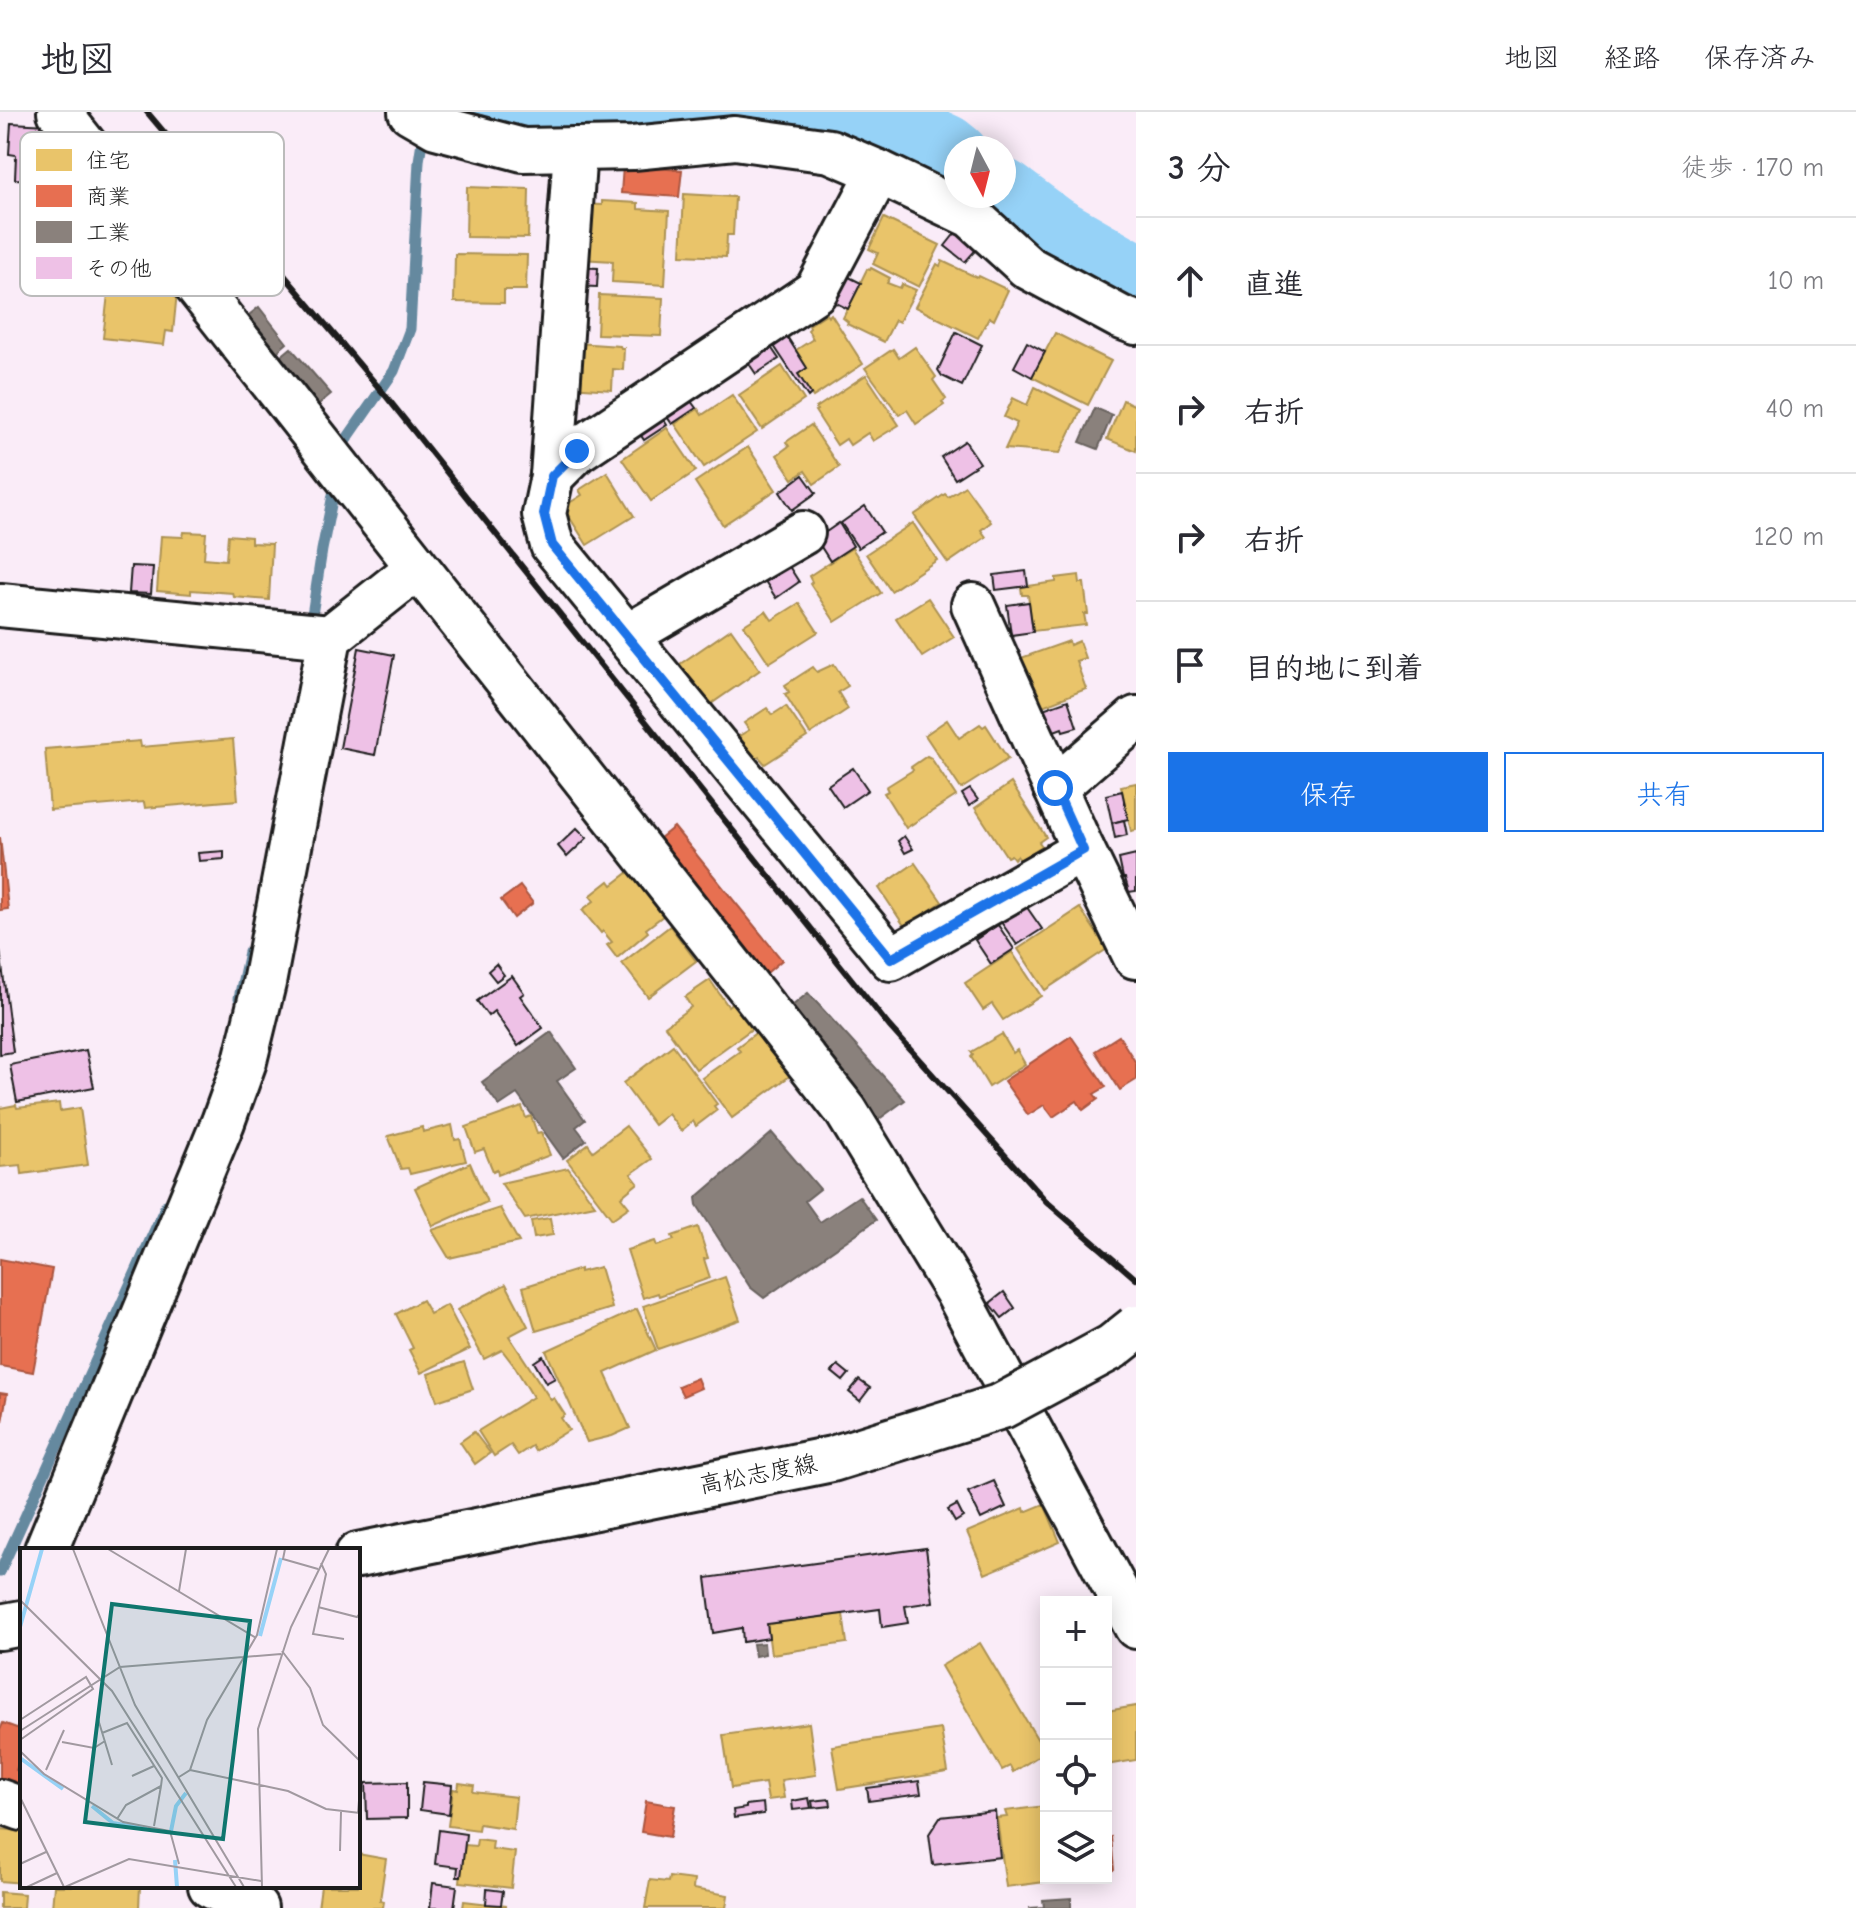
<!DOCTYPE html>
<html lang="ja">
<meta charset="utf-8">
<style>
:root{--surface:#fff;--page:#f2f2f3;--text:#2b2b33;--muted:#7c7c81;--line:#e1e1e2;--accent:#1a73e8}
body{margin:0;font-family:"Comic Neue","Klee One",sans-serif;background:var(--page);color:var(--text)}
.controls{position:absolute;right:24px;bottom:24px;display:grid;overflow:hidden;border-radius:0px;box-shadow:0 4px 20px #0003}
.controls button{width:72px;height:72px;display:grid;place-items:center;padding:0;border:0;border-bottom:2px solid var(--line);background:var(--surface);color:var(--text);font:40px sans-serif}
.compass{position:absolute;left:944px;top:24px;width:72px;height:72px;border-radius:50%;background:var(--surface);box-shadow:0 4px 20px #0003;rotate:173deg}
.stop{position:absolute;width:24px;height:24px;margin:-18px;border:6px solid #1a73e8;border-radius:50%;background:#fff}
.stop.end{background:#1a73e8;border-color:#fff;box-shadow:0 2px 8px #0008}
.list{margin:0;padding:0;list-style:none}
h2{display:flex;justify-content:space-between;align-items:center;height:104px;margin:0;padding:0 32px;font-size:34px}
h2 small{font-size:26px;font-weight:400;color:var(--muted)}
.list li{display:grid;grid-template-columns:52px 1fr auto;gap:24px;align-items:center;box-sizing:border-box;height:128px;padding:0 32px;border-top:2px solid var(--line)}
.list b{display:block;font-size:30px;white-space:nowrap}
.list em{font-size:26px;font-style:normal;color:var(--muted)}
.actions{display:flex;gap:16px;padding:24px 32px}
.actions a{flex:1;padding:18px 0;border:2px solid var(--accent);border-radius:0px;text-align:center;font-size:28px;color:var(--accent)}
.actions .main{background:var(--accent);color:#fff}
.icon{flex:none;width:44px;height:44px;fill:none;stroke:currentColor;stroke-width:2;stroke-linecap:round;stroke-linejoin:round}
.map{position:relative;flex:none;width:1136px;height:1796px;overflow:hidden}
header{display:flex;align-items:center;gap:48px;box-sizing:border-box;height:112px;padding:0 40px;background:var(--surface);border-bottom:2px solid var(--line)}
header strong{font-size:38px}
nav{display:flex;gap:44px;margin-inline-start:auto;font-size:28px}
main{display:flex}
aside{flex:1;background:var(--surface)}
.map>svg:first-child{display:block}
.homes{fill:#e9c46a;stroke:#ac9253;stroke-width:2}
.shops{fill:#e76f51;stroke:#aa5641;stroke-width:2}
.industry{fill:#8a817c;stroke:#69635f;stroke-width:2}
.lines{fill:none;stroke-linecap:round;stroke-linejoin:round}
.stream{stroke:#65899f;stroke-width:11}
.river{stroke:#96d2f7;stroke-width:66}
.building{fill:#eec1e6;stroke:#1c1c1c;stroke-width:2}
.minor-casing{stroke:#1c1c1c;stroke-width:48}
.secondary-casing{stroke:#1c1c1c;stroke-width:50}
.minor{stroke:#fff;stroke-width:42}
.secondary{stroke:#fff;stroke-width:44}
.rail{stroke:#1c1c1c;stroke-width:6}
.secondary-bridge-casing{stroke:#1c1c1c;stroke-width:50;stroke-linecap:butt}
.secondary-bridge{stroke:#fff;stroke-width:44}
.route{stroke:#1a73e8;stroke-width:10}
.labels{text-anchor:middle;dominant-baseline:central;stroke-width:8;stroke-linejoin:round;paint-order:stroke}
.street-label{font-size:24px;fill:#1c1c1c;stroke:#fff}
.inset-river{fill:none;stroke:#96d2f7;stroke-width:4}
.inset-road{fill:none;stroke:#a199a0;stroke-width:2}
.view{fill:#0f766e;fill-opacity:0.15;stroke:#0f766e;stroke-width:4}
.inset-edge{fill:none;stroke:#1c1c1c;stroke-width:4}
.key{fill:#fff;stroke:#bbb;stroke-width:2}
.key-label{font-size:22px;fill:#1c1c1c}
</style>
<header>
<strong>地図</strong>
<nav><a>地図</a><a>経路</a><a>保存済み</a></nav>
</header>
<main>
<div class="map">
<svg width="1136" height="1796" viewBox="0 0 1136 1796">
<rect width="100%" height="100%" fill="#faecf8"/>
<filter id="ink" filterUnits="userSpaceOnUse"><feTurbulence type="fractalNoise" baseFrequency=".0125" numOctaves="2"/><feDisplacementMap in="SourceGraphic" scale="16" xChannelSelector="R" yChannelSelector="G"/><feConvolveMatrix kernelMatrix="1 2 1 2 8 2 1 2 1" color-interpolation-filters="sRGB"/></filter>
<g filter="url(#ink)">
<!-- homes -->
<g class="homes">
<polygon points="467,75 529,77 528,126 466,125"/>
<polygon points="684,82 735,85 733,123 727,123 726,145 681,143"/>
<polygon points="602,89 638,91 638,97 669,99 665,173 612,170 613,149 580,147 578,92 602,93"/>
<polygon points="884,106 940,133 919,175 873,152 878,141 869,137"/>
<polygon points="455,142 527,143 526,178 504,178 504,191 454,190"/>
<polygon points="942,149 978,166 979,164 1008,178 994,208 989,205 978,226 915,195 937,152 940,154"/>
<polygon points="111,155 163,161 161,178 177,180 173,220 166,219 164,233 103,226"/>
<polygon points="871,156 890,166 887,171 900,176 902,172 916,178 899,210 895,208 884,230 847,212 848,210 843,206 867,157 870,158"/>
<polygon points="599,183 663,186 661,224 597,222"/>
<polygon points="826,202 828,205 831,202 863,252 813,285 798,262 807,256 796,238 813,227 808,218 810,216 809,213"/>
<polygon points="1055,221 1111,249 1088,293 1032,265"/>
<polygon points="576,231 620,234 621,236 624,236 623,258 613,257 612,278 570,275"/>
<polygon points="915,235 936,265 933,268 946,287 942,290 944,293 916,312 907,298 899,303 865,256 893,237 899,246"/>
<polygon points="782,254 804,288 762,317 739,283"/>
<polygon points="866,263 899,313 873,329 868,321 850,333 846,327 837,333 815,299 817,298 816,296"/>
<polygon points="1035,275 1081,298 1060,341 1005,337 1017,311 1004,305 1013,286 1027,293"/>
<polygon points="732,283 757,320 704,355 675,312 698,297 702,303"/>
<polygon points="1123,288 1136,294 1136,339 1107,327"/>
<polygon points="811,313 839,355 814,372 805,359 793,367 777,343 789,334 786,330"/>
<polygon points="667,316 696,359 651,389 622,347"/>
<polygon points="748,335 776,378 723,413 695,370"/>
<polygon points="607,360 634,404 587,433 563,395 582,383 579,378"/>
<polygon points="965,374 991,410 981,418 986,425 948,451 914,403 945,382 948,385"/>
<polygon points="913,411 937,448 891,479 866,442"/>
<polygon points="184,420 206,421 204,446 226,448 228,423 251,425 251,431 272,432 269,488 234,485 233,481 191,478 191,482 157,479 161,424 183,425"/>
<polygon points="852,436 881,481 835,510 810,472 812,470 809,464"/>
<polygon points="1079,463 1080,471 1084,471 1088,502 1084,502 1086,513 1033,519 1028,483 1022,483 1021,475 1056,470 1056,466"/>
<polygon points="928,486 954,525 922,545 896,506"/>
<polygon points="799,491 818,520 769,551 744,513 766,499 772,508"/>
<polygon points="731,517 760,558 708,594 680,552"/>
<polygon points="1069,529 1070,533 1079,529 1085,546 1076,549 1086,577 1040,595 1021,546"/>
<polygon points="834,552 848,574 838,580 848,597 810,622 785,582 789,580 785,573 813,555 817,560"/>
<polygon points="786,594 807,625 765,652 759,645 755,648 739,624 749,618 744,611 767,596 772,603"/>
<polygon points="947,608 959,626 980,612 983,615 986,613 1008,647 961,677 925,623"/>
<polygon points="233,627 238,688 145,696 144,690 50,698 45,637 140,629 141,635"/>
<polygon points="927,644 931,646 956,684 906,716 884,681 888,679 886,675 913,658 911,655"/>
<polygon points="1011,671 1046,725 1039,730 1042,734 1020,748 1017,744 1014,747 1011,743 1007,745 975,696"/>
<polygon points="1136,671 1136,718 1131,719 1121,674"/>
<polygon points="915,751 942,790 905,815 879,776"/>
<polygon points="629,760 664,803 646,817 648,820 617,846 607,833 612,830 603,819 601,821 582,798 594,789 590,784 609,769 612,773"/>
<polygon points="1080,796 1107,837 1045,878 1018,837"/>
<polygon points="670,814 696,849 648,885 622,851"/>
<polygon points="1012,840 1041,884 1003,908 992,892 983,898 965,871"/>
<polygon points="710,868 728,894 734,889 753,916 696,957 665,914 691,895 685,885"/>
<polygon points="761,917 794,961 732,1006 702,966 740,939 737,935"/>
<polygon points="1002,922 1013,941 1017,938 1025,952 989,975 971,945 973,943 971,940"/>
<polygon points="673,933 717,992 714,994 717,998 696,1014 693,1009 681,1019 668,1002 654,1013 623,971"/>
<polygon points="59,991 60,999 80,996 88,1053 22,1062 21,1053 0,1055 0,996 16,993 17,996"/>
<polygon points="522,995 526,1006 531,1004 537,1021 541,1020 550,1043 498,1063 497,1057 493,1059 484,1037 475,1040 466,1015"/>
<polygon points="452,1013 455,1028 460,1027 466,1049 410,1062 408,1056 401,1057 388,1024 422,1015 423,1020"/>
<polygon points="626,1014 652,1047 631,1062 638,1071 621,1085 629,1095 612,1107 567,1048 588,1032 593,1039"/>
<polygon points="470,1051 487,1090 433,1114 415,1076"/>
<polygon points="568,1056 595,1093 525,1107 501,1071"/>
<polygon points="500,1096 519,1130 449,1146 432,1118"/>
<polygon points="550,1106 553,1123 534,1126 531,1109"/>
<polygon points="698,1115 708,1146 704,1147 710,1166 659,1184 658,1181 643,1186 627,1138 655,1129 657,1134 674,1128 672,1124"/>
<polygon points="600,1155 612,1196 536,1219 523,1175 580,1157 580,1160"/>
<polygon points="725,1165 740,1208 658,1237 643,1194"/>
<polygon points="506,1172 528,1214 509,1224 551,1288 554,1286 565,1303 561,1306 569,1318 535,1339 532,1334 518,1343 511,1333 494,1344 478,1319 533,1285 515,1255 502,1238 484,1247 457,1198"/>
<polygon points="422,1188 430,1202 447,1193 470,1237 421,1261 409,1238 413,1236 396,1202"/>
<polygon points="637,1197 656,1238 605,1261 630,1316 612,1324 587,1330 546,1239"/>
<polygon points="464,1250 473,1277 437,1289 428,1262"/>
<polygon points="474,1320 490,1341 475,1352 460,1330"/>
<polygon points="1044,1392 1060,1430 985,1462 967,1420 1024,1396 1025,1400"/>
<polygon points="843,1502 847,1531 771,1542 767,1512"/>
<polygon points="980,1531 1045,1640 1013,1660 1010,1654 1002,1658 941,1554"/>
<polygon points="1136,1594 1136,1648 1106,1653 1106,1599"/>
<polygon points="809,1611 816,1663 781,1668 784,1686 768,1688 765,1671 731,1676 723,1623"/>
<polygon points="941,1617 948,1660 839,1677 832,1634"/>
<polygon points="459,1671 474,1673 473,1680 516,1685 513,1717 479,1712 478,1718 448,1714 453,1677 458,1678"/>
<polygon points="1046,1694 1046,1766 1076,1766 1006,1775 997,1706 1007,1705 1005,1699"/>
<polygon points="0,1717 22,1719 22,1771 0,1769"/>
<polygon points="477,1727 493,1729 492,1737 515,1740 511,1776 460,1770 465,1733 476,1734"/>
<polygon points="358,1742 386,1747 380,1788 384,1789 383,1796 318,1796 321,1774 358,1774"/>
<polygon points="669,1765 694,1768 693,1777 728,1783 726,1796 645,1796 650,1768 668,1770"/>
<polygon points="54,1774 140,1774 139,1796 52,1796"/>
<polygon points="0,1780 24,1782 23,1796 0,1796"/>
<polygon points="464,1789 506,1794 506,1796 463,1796"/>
</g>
<!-- shops -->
<g class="shops">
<polygon points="623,54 682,58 679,85 621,81"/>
<polygon points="674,715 782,848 762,865 654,731"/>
<polygon points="0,725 8,797 0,798"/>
<polygon points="520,774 533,791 514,806 501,788"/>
<polygon points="1071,924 1106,975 1094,982 1098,987 1083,998 1077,989 1053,1005 1044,993 1028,1003 1004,969"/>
<polygon points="1119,924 1136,951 1136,968 1120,978 1095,939"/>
<polygon points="0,1147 52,1157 33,1260 0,1254"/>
<polygon points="697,1266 701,1276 683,1284 678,1274"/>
<polygon points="0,1281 7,1282 0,1321"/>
<polygon points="3,1611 22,1618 22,1641 16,1658 22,1661 22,1680 0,1672 0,1618"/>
<polygon points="646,1689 675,1694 670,1725 641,1720"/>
<polygon points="1111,1725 1114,1758 1106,1759 1106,1726"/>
</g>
<!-- industry -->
<g class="industry">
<polygon points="259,195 287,231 273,243 244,207"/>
<polygon points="291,236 331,282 315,295 275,249"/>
<polygon points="1095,296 1112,303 1098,337 1080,330"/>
<polygon points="808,881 905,988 871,1013 786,899"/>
<polygon points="551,920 576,956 557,969 585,1008 576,1015 586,1028 563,1046 517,982 499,994 482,970"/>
<polygon points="772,1021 820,1077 805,1089 820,1110 859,1084 876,1108 764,1186 750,1175 697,1093 696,1086"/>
<polygon points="764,1531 765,1542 755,1544 753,1532"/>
<polygon points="1071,1786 1071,1796 1029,1796 1044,1795 1043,1788"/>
</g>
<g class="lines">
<!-- stream -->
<g class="stream">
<polyline points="341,343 344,331 394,259 410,217 419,49 424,16"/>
<polyline points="310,516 322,438 336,368"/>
<polyline points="239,886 249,840"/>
<polyline points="0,1460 166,1093"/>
</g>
<!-- river -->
<g class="river">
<polyline points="489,0 512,4 622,9 707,0"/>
<polyline points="717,0 792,6 866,8 906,17 946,35 956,43"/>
<polyline points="1004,80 1054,117 1136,164"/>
</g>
</g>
<!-- building -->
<g class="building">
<polygon points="11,11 48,13 74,45 66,45 64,69 15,67 16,43 9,42"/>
<polygon points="961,114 982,131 965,150 945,134"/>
<polygon points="575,155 598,156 597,175 574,174"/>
<polygon points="839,160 861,171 848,197 826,186"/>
<polygon points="779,212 807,256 798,262 811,282 808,285 766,222"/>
<polygon points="956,220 982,233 962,274 942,264 938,258"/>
<polygon points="764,225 779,247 756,262 741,240"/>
<polygon points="1027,230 1045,240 1032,265 1014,255"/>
<polygon points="682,277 696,296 672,312 659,293"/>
<polygon points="655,294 667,313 644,328 632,310"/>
<polygon points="965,329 980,351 955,367 941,345"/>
<polygon points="803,363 816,381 792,398 780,380"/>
<polygon points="865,394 882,420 858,436 841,411"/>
<polygon points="839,411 853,434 830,449 816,427"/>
<polygon points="785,448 799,470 776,486 761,463"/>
<polygon points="131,454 153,455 151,482 129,481"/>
<polygon points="1026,459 1028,474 996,478 994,463"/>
<polygon points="1029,490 1033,520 1011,523 1007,493"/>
<polygon points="359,536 394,543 375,643 340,636"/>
<polygon points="1068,588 1077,615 1063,619 1062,616 1049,621 1040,598"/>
<polygon points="853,656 868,678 843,695 828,673"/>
<polygon points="970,677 978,688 969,694 962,682"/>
<polygon points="1122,679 1128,707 1112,711 1106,683"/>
<polygon points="1124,708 1127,723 1115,726 1112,711"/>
<polygon points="577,716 587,726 567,745 558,734"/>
<polygon points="904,724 913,737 905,741 898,729"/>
<polygon points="224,739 224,747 199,749 198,741"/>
<polygon points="1136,743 1136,779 1129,780 1125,766 1123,766 1119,747"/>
<polygon points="1026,794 1042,817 1017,833 1001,810"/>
<polygon points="998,813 1014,837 991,852 975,828"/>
<polygon points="0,838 13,940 0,942"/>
<polygon points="496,852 504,863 496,869 488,859"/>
<polygon points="512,864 524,881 520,884 543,916 518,934 494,899 488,904 477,889"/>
<polygon points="86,938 94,975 17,990 10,953"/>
<polygon points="1004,1180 1015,1196 1002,1206 990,1191"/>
<polygon points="543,1244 555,1266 546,1271 534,1250"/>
<polygon points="838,1253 849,1262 843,1269 832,1260"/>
<polygon points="859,1268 870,1276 860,1289 849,1280"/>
<polygon points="994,1369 1006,1395 981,1407 968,1380"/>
<polygon points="957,1393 963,1405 955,1410 948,1398"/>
<polygon points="926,1436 933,1490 905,1494 908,1511 882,1515 880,1497 767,1512 769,1526 743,1530 742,1516 713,1521 706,1466"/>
<polygon points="919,1669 921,1682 869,1689 867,1676"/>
<polygon points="407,1670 407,1706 367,1707 366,1671"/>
<polygon points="423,1670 452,1673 449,1702 420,1698"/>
<polygon points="809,1686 811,1696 793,1698 792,1689"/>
<polygon points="830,1687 831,1694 813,1696 812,1689"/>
<polygon points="763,1691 764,1702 734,1706 733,1698 746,1696 746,1693"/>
<polygon points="995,1699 1000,1745 933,1753 929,1722 940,1705"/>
<polygon points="439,1718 466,1722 461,1765 457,1765 458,1755 435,1752"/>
<polygon points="433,1771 457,1774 454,1796 430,1796"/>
<polygon points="487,1777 503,1779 501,1793 486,1792"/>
</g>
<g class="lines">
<defs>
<g id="minor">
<polyline points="59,0 846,999 956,1179 1136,1515"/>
<polyline points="410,0 436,15 523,38 633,36 735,26 830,39 879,60 971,104 1027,155 1120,205 1136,211"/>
<polyline points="879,60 816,179 577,339 552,364 544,402 552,433 891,847 1083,738"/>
<polyline points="552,364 575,37"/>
<polyline points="0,493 330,525"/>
<polyline points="973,493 1083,738 1135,845"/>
<polyline points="627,524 803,421"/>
<polyline points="1055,676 1136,606"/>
<polyline points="46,1438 223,1010 245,949 264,871 330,525 417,456"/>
<polyline points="0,1689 22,1697"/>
<polyline points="210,1774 256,1796"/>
</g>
<g id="secondary">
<polyline points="358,1443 669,1380"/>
<polyline points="0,1515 22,1511"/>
</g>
</defs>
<!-- minor casing -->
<use href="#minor" class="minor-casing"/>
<!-- secondary casing -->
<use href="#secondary" class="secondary-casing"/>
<!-- minor -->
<use href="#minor" class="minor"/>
<!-- secondary -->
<use href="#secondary" class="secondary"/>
<!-- rail -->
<polyline class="rail" points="147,0 385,283 889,914 1047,1090 1136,1167"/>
<defs>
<polyline id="secondary-bridge" points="669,1380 832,1347 1002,1294 1112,1235 1136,1216"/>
</defs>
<!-- secondary-bridge casing -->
<use href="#secondary-bridge" class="secondary-bridge-casing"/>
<!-- secondary-bridge -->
<use href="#secondary-bridge" class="secondary-bridge"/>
</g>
</g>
<g class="lines" filter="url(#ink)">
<!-- route -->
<polyline class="route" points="577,339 552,364 544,402 552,433 891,847 1083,738 1055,676"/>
</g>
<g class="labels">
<!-- street labels -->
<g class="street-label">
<text transform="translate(758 1362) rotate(-11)">高松志度線</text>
</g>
</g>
<!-- overview -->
<g transform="translate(20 1436)">
<rect width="340" height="340" fill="#faecf8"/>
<path class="inset-river" d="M0,79L22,1M240,88L261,10M0,210L43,241M72,258L93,275L127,281M151,283L156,258L166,245M155,312L157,339"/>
<path class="inset-road" d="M53,1L115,157L224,339M88,1L236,90M265,1L263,11L298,21M301,15L306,26L293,86L324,91M159,43L166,1M0,52L92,143L216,339M298,59L337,69L340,65M262,103L290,140L303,177L340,213M78,171L92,217M0,172L66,129L73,141L0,192M0,183L100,119L261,106M82,185L107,175L142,230L141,238L106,257L97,271M42,194L74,200L85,193M0,203L24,226L103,274L150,283L159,316M26,222L44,182M170,222L268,243L306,261L340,265M112,228L134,218M159,229L170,222L187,172L237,87L257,1M0,249L44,339M338,265L340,240M134,278L141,238M320,303L321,264M0,316L26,304M7,339L37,325M45,339L109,311L241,333M242,339L238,181L271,79L309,1"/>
<path class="view" d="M92,56L230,73L203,291L65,274Z"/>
<rect width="340" height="340" class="inset-edge"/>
</g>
<!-- legend -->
<rect x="20" y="20" width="264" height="164" rx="12" class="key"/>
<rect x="36" y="37" width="36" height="22" fill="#e9c46a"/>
<rect x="36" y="73" width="36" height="22" fill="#e76f51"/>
<rect x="36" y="109" width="36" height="22" fill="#8a817c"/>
<rect x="36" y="145" width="36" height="22" fill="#eec1e6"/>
<g class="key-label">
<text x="86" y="56">住宅</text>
<text x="86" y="92">商業</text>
<text x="86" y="128">工業</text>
<text x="86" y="164">その他</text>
</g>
</svg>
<div class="controls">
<button>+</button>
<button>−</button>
<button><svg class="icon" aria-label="locate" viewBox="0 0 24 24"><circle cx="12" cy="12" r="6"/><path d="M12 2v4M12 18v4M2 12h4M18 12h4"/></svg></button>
<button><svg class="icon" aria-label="layers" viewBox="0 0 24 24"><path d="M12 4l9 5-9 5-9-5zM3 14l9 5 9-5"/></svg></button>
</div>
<svg class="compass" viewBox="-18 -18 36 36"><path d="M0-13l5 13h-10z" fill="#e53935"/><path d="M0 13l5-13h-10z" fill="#7c7c81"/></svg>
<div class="stop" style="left:1055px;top:676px"></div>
<div class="stop end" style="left:577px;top:339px"></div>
</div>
<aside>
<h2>3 分<small>徒歩 · 170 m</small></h2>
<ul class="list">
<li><svg class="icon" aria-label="ahead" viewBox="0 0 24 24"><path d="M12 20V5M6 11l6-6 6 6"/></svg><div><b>直進</b></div><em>10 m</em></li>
<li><svg class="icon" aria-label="right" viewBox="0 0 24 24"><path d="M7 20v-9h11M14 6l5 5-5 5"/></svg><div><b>右折</b></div><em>40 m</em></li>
<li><svg class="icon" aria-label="right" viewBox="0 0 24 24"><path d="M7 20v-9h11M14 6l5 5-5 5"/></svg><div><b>右折</b></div><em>120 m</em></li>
<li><svg class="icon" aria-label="arrive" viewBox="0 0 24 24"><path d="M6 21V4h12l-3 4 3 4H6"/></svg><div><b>目的地に到着</b></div></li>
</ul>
<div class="actions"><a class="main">保存</a><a>共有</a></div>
</aside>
</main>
